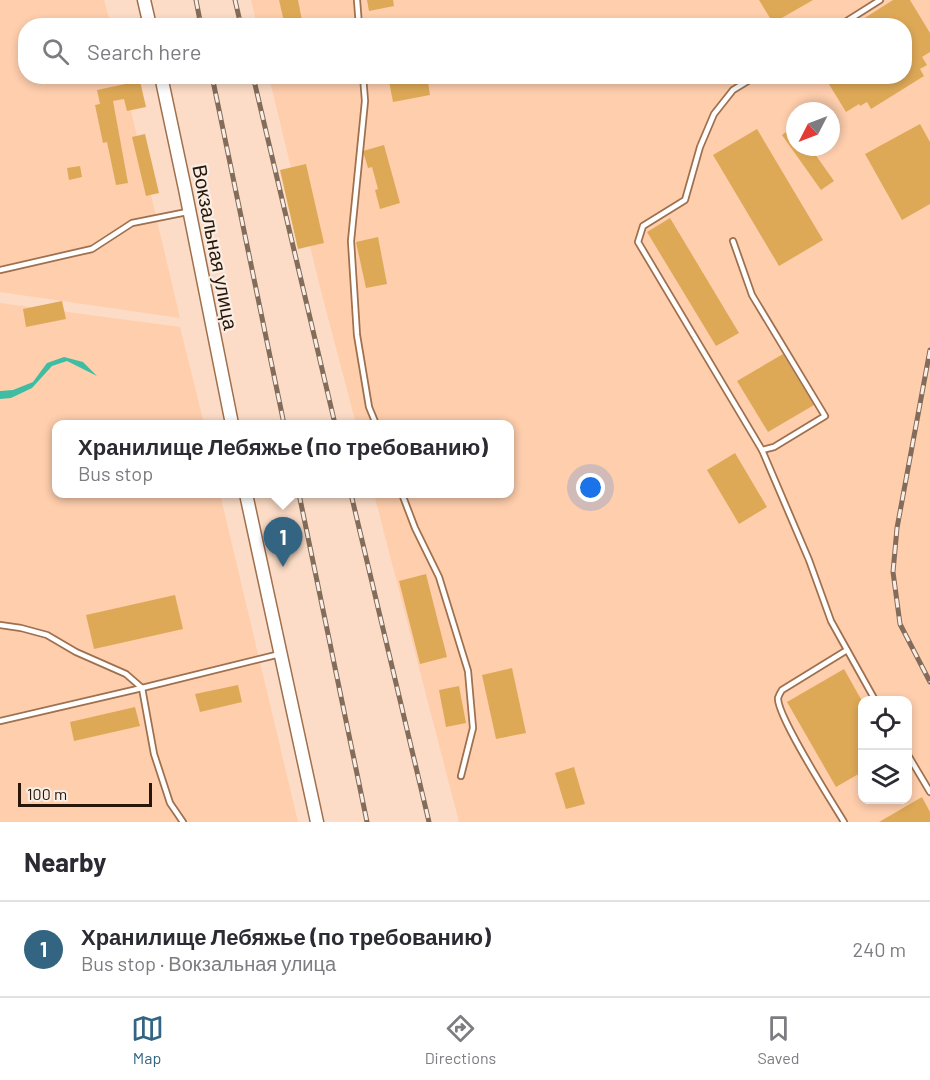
<!DOCTYPE html>
<meta charset="utf-8">
<style>
:root{--surface:#fff;--page:#f2f2f3;--text:#2b2b33;--muted:#7c7c81;--line:#e1e1e2;--accent:#336582}
body{margin:0;font-family:Barlow,sans-serif;background:var(--page);color:var(--text)}
.controls{position:absolute;right:18px;bottom:18px;display:grid;overflow:hidden;border-radius:12px;box-shadow:0 3px 9px #0003}
.controls button{width:54px;height:54px;display:grid;place-items:center;padding:0;border:0;border-bottom:2px solid var(--line);background:var(--surface);color:var(--text);font:30px sans-serif}
.compass{position:absolute;left:786px;top:102px;width:54px;height:54px;border-radius:50%;background:var(--surface);box-shadow:0 3px 9px #0003;rotate:228deg}
.scale{position:absolute;left:18px;bottom:15px;width:134px;box-sizing:border-box;padding-left:6px;border:3px solid #281608;border-top:0;font-size:16px;line-height:21px;white-space:nowrap;color:#281608;-webkit-text-stroke:4px #f9eee6;paint-order:stroke}
.you{position:absolute;left:591px;top:488px;width:21px;height:21px;margin:-15px;border:4px solid #fff;border-radius:50%;background:#1a73e8;box-shadow:0 0 0 9px #1a73e833}
.badge{display:grid;place-items:center;width:39px;height:39px;border-radius:50%;background:var(--accent);color:#fff;font-size:20px;font-weight:700}
.pin{position:absolute;translate:-50% -50px;filter:drop-shadow(0 2px 3px #0008)}
.pin::after{content:'';position:absolute;top:32px;width:21px;height:18px;background:inherit;clip-path:polygon(0 0,100% 0,50% 100%)}
.popup{position:absolute;left:52px;top:420px;width:462px;height:78px;box-sizing:border-box;display:grid;place-content:center;border-radius:12px;background:var(--surface);filter:drop-shadow(0 2px 4px #0005);font-size:20px;white-space:nowrap;color:var(--muted)}
.popup b{font-size:22px;color:var(--text)}
.popup::after{content:'';position:absolute;left:50%;top:100%;margin-left:-12px;border:12px solid transparent;border-top-color:var(--surface)}
.list{margin:0;padding:0;list-style:none}
h2{display:flex;justify-content:space-between;align-items:center;height:78px;margin:0;padding:0 24px;font-size:26px}
h2 small{font-size:20px;font-weight:400;color:var(--muted)}
.list li{display:grid;grid-template-columns:39px 1fr auto;gap:18px;align-items:center;box-sizing:border-box;height:96px;padding:0 24px;border-top:2px solid var(--line)}
.list b{display:block;font-size:22px;white-space:nowrap}
.list p{margin:0;font-size:20px;white-space:nowrap;color:var(--muted)}
.list em{font-size:20px;font-style:normal;color:var(--muted)}
.icon{flex:none;width:33px;height:33px;fill:none;stroke:currentColor;stroke-width:2;stroke-linecap:round;stroke-linejoin:round}
.map{position:relative;flex:none;width:930px;height:822px;overflow:hidden}
.search{position:absolute;background:var(--surface);box-shadow:0 3px 9px #0003;left:18px;right:18px;top:18px;height:66px;display:flex;align-items:center;gap:15px;box-sizing:border-box;padding:0 21px;border-radius:24px;color:var(--muted);font-size:22px}
.sheet{height:174px;background:var(--surface)}
nav{display:flex;justify-content:space-around;align-items:center;box-sizing:border-box;height:84px;border-top:2px solid var(--line);background:var(--surface);font-size:16px;color:var(--muted)}
nav a{display:grid;justify-items:center;gap:3px}
nav .on{color:var(--accent)}
.map>svg:first-child{display:block}
.built{fill:#fecead;fill-rule:evenodd}
.water{fill:#3ebda3}
.building{fill:#dea957}
.lines{fill:none;stroke-linecap:round;stroke-linejoin:round}
.service-casing{stroke:#9f704e;stroke-width:8}
.secondary-casing{stroke:#9f704e;stroke-width:15}
.service{stroke:#fff;stroke-width:4.5}
.secondary{stroke:#fff;stroke-width:12}
.rail-casing{stroke:#846c5a;stroke-width:5}
.rail{stroke:#f9eee6;stroke-width:3;stroke-dasharray:9;stroke-linecap:butt}
.labels{text-anchor:middle;dominant-baseline:central;stroke-width:4.5;stroke-linejoin:round;paint-order:stroke}
.street-label{font-size:20px;fill:#281608;stroke:#f9eee6}
</style>
<div class="map">
<svg width="930" height="822" viewBox="0 0 930 822">
<rect width="100%" height="100%" fill="#fcdcc6"/>
<!-- built -->
<g class="built">
<polygon points="0,0 104,0 111,25 26,26 26,76 123,77 180,318 0,292"/>
<path d="M251,0H930V822H459L374,494H509V424H356L320,287L269,77L904,76V26H257ZM795,111H831V147H795ZM862,700H908V800H862Z"/>
<polygon points="0,303 180,327 204,424 56,424 56,494 220,494 298,822 0,822"/>
</g>
<!-- water -->
<polygon class="water" points="64,357 83,362 97,376 67,361 52,366 32,388 11,398 0,399 0,391 13,390 33,382 47,363"/>
<!-- building -->
<g class="building">
<polygon points="279,0 298,0 303,26 285,26"/>
<polygon points="367,0 393,0 394,6 369,11"/>
<polygon points="759,0 813,0 773,23"/>
<polygon points="893,0 910,0 930,33 930,52 922,57 927,65 920,69 924,76 871,109 867,102 860,106 859,104 846,112 824,76 904,76 904,26 852,26"/>
<polygon points="388,76 427,76 430,95 393,102"/>
<polygon points="140,81 146,107 127,111 124,99 113,101 128,183 116,185 107,142 103,143 95,105 100,104 97,90"/>
<polygon points="920,124 930,142 930,204 902,220 865,154"/>
<polygon points="795,125 795,147 810,147 834,181 821,190 782,135"/>
<polygon points="757,129 823,240 779,266 713,155"/>
<polygon points="145,134 159,193 146,196 132,137"/>
<polygon points="384,145 400,203 380,209 375,190 378,189 372,167 368,168 363,151"/>
<polygon points="306,164 324,243 298,249 280,170"/>
<polygon points="80,166 82,177 69,180 67,168"/>
<polygon points="670,218 739,333 716,346 647,232"/>
<polygon points="378,237 387,284 366,288 356,242"/>
<polygon points="62,301 66,319 26,327 23,309"/>
<polygon points="783,354 814,405 768,432 737,381"/>
<polygon points="735,453 767,507 739,524 707,470"/>
<polygon points="426,574 447,657 420,664 399,581"/>
<polygon points="175,595 183,629 94,649 86,615"/>
<polygon points="512,668 526,733 496,739 482,675"/>
<polygon points="844,669 862,701 862,772 836,787 787,702"/>
<polygon points="238,685 242,702 200,712 195,694"/>
<polygon points="459,686 466,723 446,727 439,690"/>
<polygon points="135,707 140,726 74,741 70,722"/>
<polygon points="574,767 585,804 566,809 555,773"/>
<polygon points="922,797 930,812 930,822 879,822"/>
</g>
<g class="lines">
<defs>
<g id="service">
<polyline points="357,0 359,26"/>
<polyline points="839,26 880,0"/>
<polyline points="363,76 365,101 351,241 357,335 369,407 376,424"/>
<polyline points="733,241 752,295 825,416 774,447 762,450 638,242 643,226 685,200 700,147 714,114 733,90 756,76"/>
<polyline points="0,270 92,249 132,223 187,212"/>
<polyline points="762,450 809,560 831,621 875,700"/>
<polyline points="402,494 415,528 439,577 468,671 473,728 461,776"/>
<polyline points="0,625 21,628 47,635 76,652 126,674 142,688 154,754 170,803 183,822"/>
<polyline points="0,721 142,688 280,654"/>
<polyline points="908,755 930,792"/>
<path d="M844,822C832,802 777,716 778,698C779,695 780,693 782,690L847,650"/>
</g>
<g id="secondary">
<polyline points="144,0 150,26"/>
<polyline points="161,76 185,189 232,424"/>
<polyline points="246,494 317,822"/>
</g>
</defs>
<!-- service casing -->
<use href="#service" class="service-casing"/>
<!-- secondary casing -->
<use href="#secondary" class="secondary-casing"/>
<!-- service -->
<use href="#service" class="service"/>
<!-- secondary -->
<use href="#secondary" class="secondary"/>
<defs>
<g id="rail">
<polyline points="196,0 201,26"/>
<polyline points="235,0 241,26"/>
<polyline points="212,76 284,424"/>
<polyline points="253,76 335,424"/>
<polyline points="930,350 897,528 893,572 900,624 930,682"/>
<polyline points="299,494 367,822"/>
<polyline points="351,494 429,822"/>
</g>
</defs>
<!-- rail casing -->
<use href="#rail" class="rail-casing"/>
<!-- rail -->
<use href="#rail" class="rail"/>
</g>
<g class="labels">
<!-- street labels -->
<g class="street-label">
<text transform="translate(216 247) rotate(79)">Вокзальная улица</text>
</g>
</g>
</svg>
<div class="controls">
<button><svg class="icon" aria-label="locate" viewBox="0 0 24 24"><circle cx="12" cy="12" r="6"/><path d="M12 2v4M12 18v4M2 12h4M18 12h4"/></svg></button>
<button><svg class="icon" aria-label="layers" viewBox="0 0 24 24"><path d="M12 4l9 5-9 5-9-5zM3 14l9 5 9-5"/></svg></button>
</div>
<svg class="compass" viewBox="-18 -18 36 36"><path d="M0-13l5 13h-10z" fill="#e53935"/><path d="M0 13l5-13h-10z" fill="#7c7c81"/></svg>
<div class="scale">100 m</div>
<div class="you"></div>
<div class="pin badge" style="left:283px;top:567px">1</div>
<div class="popup"><b>Хранилище Лебяжье (по требованию)</b>Bus stop</div>
<div class="search"><svg class="icon" aria-label="search" viewBox="0 0 24 24"><circle cx="10" cy="10" r="6"/><path d="M15 15l6 6"/></svg>Search here</div>
</div>
<section class="sheet">
<h2>Nearby<small></small></h2>
<ul class="list">
<li><span class="badge">1</span><div><b>Хранилище Лебяжье (по требованию)</b><p>Bus stop · Вокзальная улица</p></div><em>240 m</em></li>
</ul>
</section>
<nav>
<a class="on"><svg class="icon" aria-label="map" viewBox="0 0 24 24"><path d="M3 6l6-2 6 2 6-2v14l-6 2-6-2-6 2zM9 4v14M15 6v14"/></svg>Map</a>
<a><svg class="icon" aria-label="directions" viewBox="0 0 24 24"><path d="M12 3l9 9-9 9-9-9zM9 14v-3h6M13 9l2 2-2 2"/></svg>Directions</a>
<a><svg class="icon" aria-label="saved" viewBox="0 0 24 24"><path d="M7 4h10v16l-5-4-5 4z"/></svg>Saved</a>
</nav>
